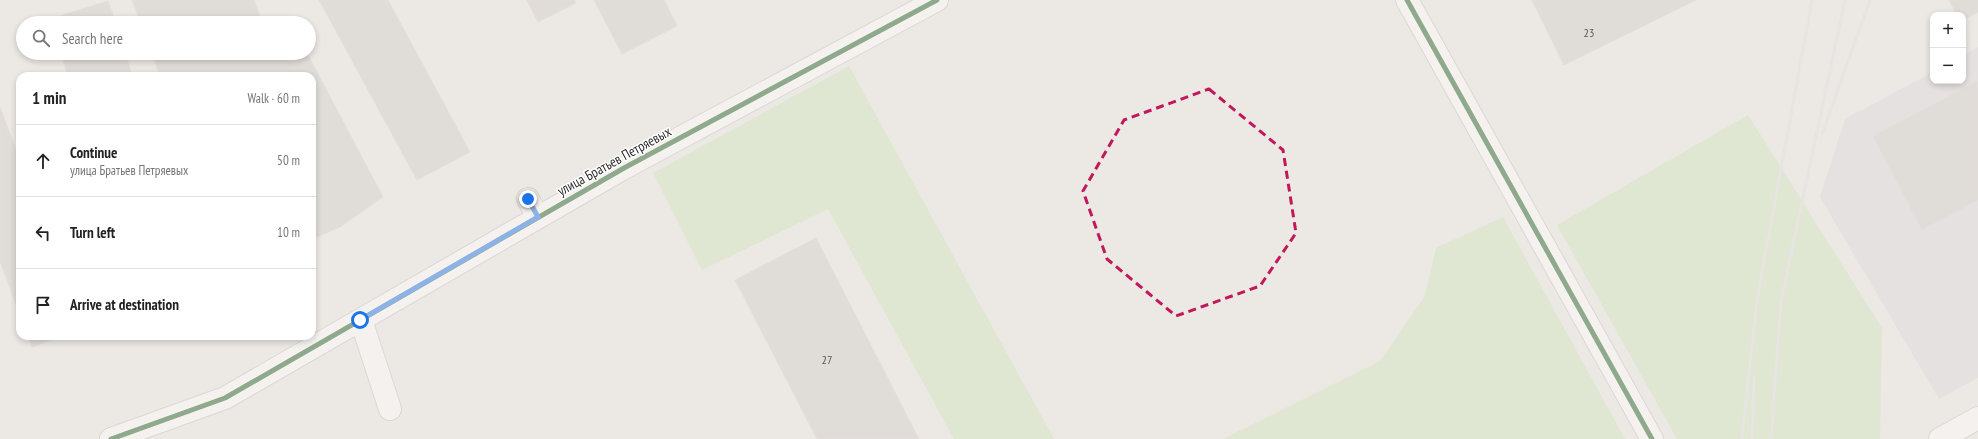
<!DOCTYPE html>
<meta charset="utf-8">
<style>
:root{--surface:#fff;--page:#f2f2f2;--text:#222;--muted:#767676;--line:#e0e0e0}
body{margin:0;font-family:"PT Sans Narrow",sans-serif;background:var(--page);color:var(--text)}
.controls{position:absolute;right:12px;top:12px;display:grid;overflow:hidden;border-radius:8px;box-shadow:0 2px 6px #0003}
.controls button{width:36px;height:36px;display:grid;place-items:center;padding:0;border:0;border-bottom:1px solid var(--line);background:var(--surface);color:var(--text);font:20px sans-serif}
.stop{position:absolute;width:12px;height:12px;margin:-9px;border:3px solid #1a73e8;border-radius:50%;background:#fff}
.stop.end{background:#1a73e8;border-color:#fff;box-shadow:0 1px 4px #0008}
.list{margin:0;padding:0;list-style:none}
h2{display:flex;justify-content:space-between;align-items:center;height:52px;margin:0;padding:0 16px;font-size:17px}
h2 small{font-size:13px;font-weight:400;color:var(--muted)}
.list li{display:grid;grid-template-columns:26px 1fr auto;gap:12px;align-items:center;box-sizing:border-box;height:72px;padding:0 16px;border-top:1px solid var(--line)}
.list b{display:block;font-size:15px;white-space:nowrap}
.list p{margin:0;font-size:13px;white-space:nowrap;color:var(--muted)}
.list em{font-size:13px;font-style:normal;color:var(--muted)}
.icon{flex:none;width:22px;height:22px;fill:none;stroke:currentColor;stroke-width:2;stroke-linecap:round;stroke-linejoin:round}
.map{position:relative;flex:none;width:1978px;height:439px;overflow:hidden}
.search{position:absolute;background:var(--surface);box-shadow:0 2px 6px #0003;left:16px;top:16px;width:300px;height:44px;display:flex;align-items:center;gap:10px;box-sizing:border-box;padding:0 14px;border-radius:22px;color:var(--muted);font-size:15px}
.panel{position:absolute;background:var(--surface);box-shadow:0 2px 6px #0003;left:16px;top:72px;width:300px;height:268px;border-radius:12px}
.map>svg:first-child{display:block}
.industrial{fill:#dcd9db}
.green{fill:#cee6be}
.building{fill:#d1cecb;stroke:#d7d4d0}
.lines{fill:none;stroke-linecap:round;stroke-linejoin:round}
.minor-casing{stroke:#c5c4c5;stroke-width:24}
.minor{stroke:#fcfcfb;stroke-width:22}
.rail{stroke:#dfdfe1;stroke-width:3}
.cycleway-casing{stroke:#fff;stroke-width:8}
.cycleway{stroke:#1b5e20;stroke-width:5}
.route{stroke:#1a73e8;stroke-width:5}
.marked{fill:none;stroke:#c2185b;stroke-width:3;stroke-dasharray:8 5;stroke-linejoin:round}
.labels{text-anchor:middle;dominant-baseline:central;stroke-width:3;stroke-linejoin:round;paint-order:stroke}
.number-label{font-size:12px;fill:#585857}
.street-label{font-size:14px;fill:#2e2e2e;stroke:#fff}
</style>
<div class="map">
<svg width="1978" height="439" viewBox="0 0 1978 439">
<rect width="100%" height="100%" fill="#ece8e4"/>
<!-- industrial -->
<polygon class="industrial" points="1978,47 1978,378 1939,399 1820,197 1845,119 1933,72 1933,81 1963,81 1963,55"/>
<!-- green -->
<g class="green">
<polygon points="849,66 1054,439 954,439 828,209 702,270 653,173"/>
<polygon points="1748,115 1882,328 1880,439 1677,439 1557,225"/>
<polygon points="1503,217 1625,439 1223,439 1380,361 1425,296 1436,248"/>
</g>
<!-- building -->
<g class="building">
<polygon points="132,0 254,0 263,23 141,23"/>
<polygon points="319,0 388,0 470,152 417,180"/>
<polygon points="527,0 574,0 576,3 538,22"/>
<polygon points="594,0 664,0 677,26 622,54"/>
<polygon points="1532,0 1696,0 1564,65"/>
<polygon points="1949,0 1978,0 1978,12 1963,20 1963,15 1957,15"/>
<polygon points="108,1 116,23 51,23 50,19"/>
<polygon points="61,53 125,53 132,76 68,76"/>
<polygon points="152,53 276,53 278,57 286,53 307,53 383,197 340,227 312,239 312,76 160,76"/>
<polygon points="1978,81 1978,200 1922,230 1873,136"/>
<polygon points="0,107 20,161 20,315 0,261"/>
<polygon points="816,238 919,439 817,439 735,280"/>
<polygon points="28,336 62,336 32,347"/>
</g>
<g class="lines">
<defs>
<g id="minor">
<polyline points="1407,0 1652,439"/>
<polyline points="528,199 538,217"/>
<polyline points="361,320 390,409"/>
<polyline points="111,439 225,398 624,168 937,0"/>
<polyline points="1940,439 1978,418"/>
</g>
</defs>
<!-- minor casing -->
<use href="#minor" class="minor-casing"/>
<!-- minor -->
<use href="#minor" class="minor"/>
<!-- rail -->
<g class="rail">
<polyline points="1822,134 1870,0"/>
<polyline points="1742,439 1757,300 1812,0"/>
<polyline points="1752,439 1754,377"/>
<polyline points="1771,439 1781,301 1845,0"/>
</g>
<defs>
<g id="cycleway">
<polyline points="1407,0 1652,439"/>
<polyline points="111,439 225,398 624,168 937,0"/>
</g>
</defs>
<!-- cycleway casing -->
<use href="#cycleway" class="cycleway-casing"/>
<!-- cycleway -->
<use href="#cycleway" class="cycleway"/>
</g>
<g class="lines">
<!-- route -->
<polyline class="route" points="360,320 538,217 528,199"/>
</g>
<!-- marked area -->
<path d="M0 0H1978V439H0ZM1209,89L1283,150L1296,233L1260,286L1176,316L1107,259L1083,191L1124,120Z" fill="#ece8e4" fill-opacity=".55" fill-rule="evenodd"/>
<path class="marked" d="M1209,89L1283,150L1296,233L1260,286L1176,316L1107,259L1083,191L1124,120Z"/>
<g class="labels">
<!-- number labels -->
<g class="number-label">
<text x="1589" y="32">23</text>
<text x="827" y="359">27</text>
</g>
<!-- street labels -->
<g class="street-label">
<text transform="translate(614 161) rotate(-29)">улица Братьев Петряевых</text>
</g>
</g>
</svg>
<div class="controls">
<button>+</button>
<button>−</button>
</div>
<div class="stop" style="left:360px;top:320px"></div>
<div class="stop end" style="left:528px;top:199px"></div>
<div class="search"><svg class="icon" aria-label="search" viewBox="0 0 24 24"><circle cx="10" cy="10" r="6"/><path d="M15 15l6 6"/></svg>Search here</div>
<section class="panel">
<h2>1 min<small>Walk · 60 m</small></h2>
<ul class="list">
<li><svg class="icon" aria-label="ahead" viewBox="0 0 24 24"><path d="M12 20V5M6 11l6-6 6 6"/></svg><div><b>Continue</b><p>улица Братьев Петряевых</p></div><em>50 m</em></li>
<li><svg class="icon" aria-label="left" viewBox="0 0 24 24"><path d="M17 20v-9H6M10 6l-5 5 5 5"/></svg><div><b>Turn left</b></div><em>10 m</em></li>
<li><svg class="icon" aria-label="arrive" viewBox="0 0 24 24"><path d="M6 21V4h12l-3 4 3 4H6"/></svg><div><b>Arrive at destination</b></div></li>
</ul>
</section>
</div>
